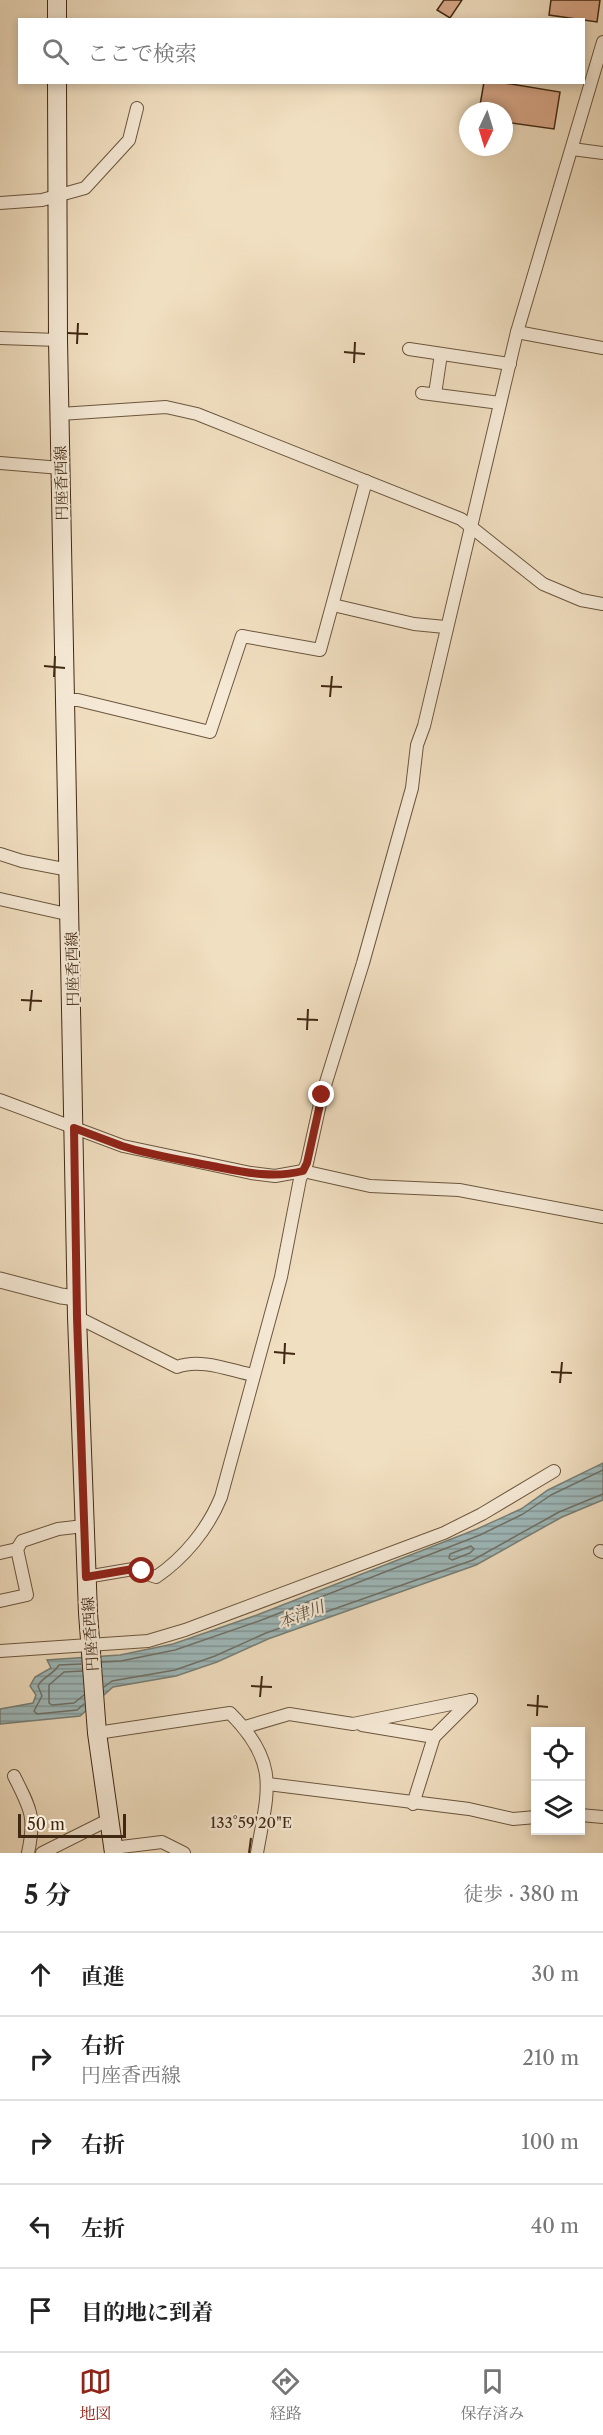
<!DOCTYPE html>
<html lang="ja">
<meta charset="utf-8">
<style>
:root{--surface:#fff;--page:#f6f6f6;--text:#222;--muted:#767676;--line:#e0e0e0;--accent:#8f2418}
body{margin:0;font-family:"Libre Caslon Text","Noto Serif JP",serif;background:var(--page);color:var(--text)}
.controls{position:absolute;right:18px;bottom:18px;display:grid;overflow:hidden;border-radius:0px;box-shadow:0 3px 9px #0003}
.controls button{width:54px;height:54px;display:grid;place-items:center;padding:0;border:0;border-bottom:2px solid var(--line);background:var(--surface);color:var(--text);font:30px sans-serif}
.compass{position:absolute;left:459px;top:102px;width:54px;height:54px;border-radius:50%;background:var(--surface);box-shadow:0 3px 9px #0003;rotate:184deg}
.scale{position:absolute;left:18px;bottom:15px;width:108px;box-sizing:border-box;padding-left:6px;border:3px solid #402813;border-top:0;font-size:16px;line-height:21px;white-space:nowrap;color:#402813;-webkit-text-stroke:4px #f6ead7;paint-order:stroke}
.stop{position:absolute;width:18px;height:18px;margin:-14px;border:4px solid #8f2418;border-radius:50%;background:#fff}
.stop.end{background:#8f2418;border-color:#fff;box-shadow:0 2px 6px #0008}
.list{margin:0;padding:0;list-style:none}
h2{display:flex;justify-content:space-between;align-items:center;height:78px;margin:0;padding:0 24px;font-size:26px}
h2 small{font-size:20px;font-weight:400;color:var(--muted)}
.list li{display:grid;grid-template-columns:39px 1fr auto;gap:18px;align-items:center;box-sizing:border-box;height:84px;padding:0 24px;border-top:2px solid var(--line)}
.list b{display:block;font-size:22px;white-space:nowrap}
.list p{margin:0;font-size:20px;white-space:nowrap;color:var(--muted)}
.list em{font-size:20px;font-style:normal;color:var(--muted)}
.icon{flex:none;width:33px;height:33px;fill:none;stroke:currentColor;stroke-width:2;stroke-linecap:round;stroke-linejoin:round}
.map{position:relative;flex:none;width:603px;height:1853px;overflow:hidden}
.search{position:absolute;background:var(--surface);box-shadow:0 3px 9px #0003;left:18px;right:18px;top:18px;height:66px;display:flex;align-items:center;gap:15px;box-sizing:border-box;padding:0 21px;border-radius:0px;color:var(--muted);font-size:22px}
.sheet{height:498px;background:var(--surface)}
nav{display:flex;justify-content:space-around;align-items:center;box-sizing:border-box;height:84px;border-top:2px solid var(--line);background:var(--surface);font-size:16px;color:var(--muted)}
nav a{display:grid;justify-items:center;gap:3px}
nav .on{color:var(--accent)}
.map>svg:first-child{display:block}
.water{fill:url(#water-rules);stroke:#788078;stroke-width:1.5}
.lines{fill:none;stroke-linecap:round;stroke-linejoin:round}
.shore{stroke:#6f7168;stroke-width:1.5}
.building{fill:#daa98a;stroke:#402813;stroke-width:1.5}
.minor-casing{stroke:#6c563e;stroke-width:14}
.tertiary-casing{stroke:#6c563e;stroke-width:17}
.secondary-casing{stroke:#402813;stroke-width:20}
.minor{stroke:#f6ead7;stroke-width:12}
.tertiary{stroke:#f6ead7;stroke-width:15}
.secondary{stroke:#f6ead7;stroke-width:18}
.route{stroke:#8f2418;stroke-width:8}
.ticks{fill:none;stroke:#402813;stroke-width:2}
.labels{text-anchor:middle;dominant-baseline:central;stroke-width:4.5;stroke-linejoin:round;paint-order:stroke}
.street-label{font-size:15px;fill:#402813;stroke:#f6ead7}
.water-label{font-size:16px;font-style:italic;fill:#584c3d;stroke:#f6ead7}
.ticks-label{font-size:15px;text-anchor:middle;fill:#402813;stroke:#f6ead7;stroke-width:4.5;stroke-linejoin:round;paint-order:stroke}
</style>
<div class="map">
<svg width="603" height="1853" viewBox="0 0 603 1853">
<defs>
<pattern id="water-rules" width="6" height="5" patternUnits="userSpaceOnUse" patternTransform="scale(1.5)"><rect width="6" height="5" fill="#9ebabc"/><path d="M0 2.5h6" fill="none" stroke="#829798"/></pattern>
</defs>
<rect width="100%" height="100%" fill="#f1dfc1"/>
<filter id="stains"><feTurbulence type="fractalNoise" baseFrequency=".00333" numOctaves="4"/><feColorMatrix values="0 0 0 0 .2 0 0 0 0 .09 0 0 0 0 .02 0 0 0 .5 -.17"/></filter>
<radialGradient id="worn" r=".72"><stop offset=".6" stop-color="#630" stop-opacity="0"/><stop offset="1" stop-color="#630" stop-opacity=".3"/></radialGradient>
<!-- water -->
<polygon class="water" points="603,1463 603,1500 562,1517 476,1565 268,1639 217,1662 176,1676 113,1687 80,1716 0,1724 0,1709 33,1703 36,1695 30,1686 35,1677 51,1668 47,1660 120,1655 173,1644 257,1615 477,1529 521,1509 548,1490"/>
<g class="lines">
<!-- shore -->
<g class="shore">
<polygon points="471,1546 474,1549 470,1553 452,1560 449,1558 450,1554"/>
<polyline points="102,1662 121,1661 175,1650 259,1621 480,1535 523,1514 551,1495 603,1470"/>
<path d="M81,1664L59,1665C53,1675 41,1678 38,1686L42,1696L34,1711L37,1714L77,1710L84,1704"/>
<polyline points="82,1671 64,1672 49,1685 49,1703 52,1705 74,1703 84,1695"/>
<polyline points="104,1687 112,1681 175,1670 215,1656 266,1633 473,1560 559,1512 603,1494"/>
</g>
</g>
<!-- building -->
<g class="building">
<polygon points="444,0 462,0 450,18 437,10"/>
<polygon points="551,0 600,0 597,22 549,15"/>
<polygon points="484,82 498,82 560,92 554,129 504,122 504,111 479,111"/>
</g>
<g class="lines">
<defs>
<g id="minor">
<polyline points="572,149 603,153"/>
<polyline points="0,203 42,200 85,188 129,140 137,108"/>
<polyline points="517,332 603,348"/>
<polyline points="0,338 58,340"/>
<polyline points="409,349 510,364"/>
<polyline points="422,393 500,403"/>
<polyline points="435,394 441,354"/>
<polyline points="60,414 166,407 197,414 461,519 543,584 581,600 603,604"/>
<polyline points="0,463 61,468"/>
<polyline points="333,605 414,624 445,627"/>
<polyline points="67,700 78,700 210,732 242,636 320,650 366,481"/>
<polyline points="0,854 22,861 69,870"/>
<polyline points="0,899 71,915"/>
<polyline points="0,1100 123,1146 251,1173 275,1176 303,1171 370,1186 459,1190 603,1217"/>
<path d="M77,1317L177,1367C201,1358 229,1370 253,1375"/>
<polyline points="17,1549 22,1541 58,1529 84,1526"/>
<polyline points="600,1551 603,1552"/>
<polyline points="0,1553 17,1549 27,1595 0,1601"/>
<path d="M86,1577L133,1569L156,1577C184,1558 208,1529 221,1497L281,1277L300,1179L307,1163L322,1095L363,963L412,788L417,745L424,726L517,332L603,42"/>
<polyline points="0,1651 148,1641 185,1630 444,1533 482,1514 554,1471"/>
<polyline points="362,1725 434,1737 413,1804"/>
<polyline points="245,1727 289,1714 353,1724 471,1700"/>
<path d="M97,1733L230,1713C280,1763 268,1790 257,1853"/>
<polyline points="434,1737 471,1700"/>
<path d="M14,1776C30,1808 36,1816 28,1853"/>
<polyline points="268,1784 469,1809 513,1819 536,1817"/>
<polyline points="580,1815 603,1817"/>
<polyline points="113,1848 162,1842 184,1853"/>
<polyline points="42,1853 108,1820"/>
</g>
<polyline id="tertiary" points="0,1280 61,1296 77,1298"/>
<g id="secondary">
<polyline points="57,0 57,20"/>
<polyline points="57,82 58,340 77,1317 88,1613 97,1733 114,1853"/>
</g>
</defs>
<!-- minor casing -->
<use href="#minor" class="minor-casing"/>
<!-- tertiary casing -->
<use href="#tertiary" class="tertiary-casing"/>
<!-- secondary casing -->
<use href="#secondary" class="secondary-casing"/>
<!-- minor -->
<use href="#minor" class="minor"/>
<!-- tertiary -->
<use href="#tertiary" class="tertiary"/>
<!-- secondary -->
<use href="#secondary" class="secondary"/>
</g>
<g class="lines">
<!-- route -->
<path class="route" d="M142,1571L133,1569L86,1577L77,1317L74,1128C90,1134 106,1140 122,1146C151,1155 182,1160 212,1166C243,1172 272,1179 303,1171L307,1163L322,1095"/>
</g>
<!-- ticks -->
<path class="ticks" d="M67,333L88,334M77,344L78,323M344,352L365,354M354,363L355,342M44,666L65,668M54,677L55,656M321,686L342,687M330,697L332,676M21,1000L42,1001M30,1011L32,990M297,1019L318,1020M307,1030L308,1009M274,1352L295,1354M284,1364L285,1343M551,1372L572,1373M560,1383L562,1362M251,1686L272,1687M260,1697L262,1676M527,1705L548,1707M537,1716L538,1695M249,1853L251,1838"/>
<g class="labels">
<!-- street labels -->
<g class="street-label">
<text transform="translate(61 483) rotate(-91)">円座香西線</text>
<text transform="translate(72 969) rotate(-91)">円座香西線</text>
<text transform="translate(90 1634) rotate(-94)">円座香西線</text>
</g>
<!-- water labels -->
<g class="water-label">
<text transform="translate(301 1614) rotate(-21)">本津川</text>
</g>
</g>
<g class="ticks-label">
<text x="251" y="1828">133°59'20"E</text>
</g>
<rect width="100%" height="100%" filter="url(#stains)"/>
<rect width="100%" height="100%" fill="url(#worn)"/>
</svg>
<div class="controls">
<button><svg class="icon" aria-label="locate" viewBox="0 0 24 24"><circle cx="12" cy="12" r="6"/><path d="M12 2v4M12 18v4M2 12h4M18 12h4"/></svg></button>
<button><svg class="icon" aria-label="layers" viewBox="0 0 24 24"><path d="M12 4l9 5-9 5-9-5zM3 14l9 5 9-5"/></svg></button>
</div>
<svg class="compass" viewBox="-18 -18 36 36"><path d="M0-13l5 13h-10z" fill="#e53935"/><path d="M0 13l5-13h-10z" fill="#767676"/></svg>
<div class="scale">50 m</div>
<div class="stop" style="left:142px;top:1571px"></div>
<div class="stop end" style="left:322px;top:1095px"></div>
<div class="search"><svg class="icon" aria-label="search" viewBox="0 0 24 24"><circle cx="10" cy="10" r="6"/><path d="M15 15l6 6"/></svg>ここで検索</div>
</div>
<section class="sheet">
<h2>5 分<small>徒歩 · 380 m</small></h2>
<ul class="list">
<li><svg class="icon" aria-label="ahead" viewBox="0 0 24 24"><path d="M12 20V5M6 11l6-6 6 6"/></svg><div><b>直進</b></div><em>30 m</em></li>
<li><svg class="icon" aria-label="right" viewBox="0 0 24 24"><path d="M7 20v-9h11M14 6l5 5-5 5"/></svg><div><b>右折</b><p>円座香西線</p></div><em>210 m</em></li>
<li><svg class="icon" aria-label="right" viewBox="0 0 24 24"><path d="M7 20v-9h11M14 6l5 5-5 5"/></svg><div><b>右折</b></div><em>100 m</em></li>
<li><svg class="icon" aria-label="left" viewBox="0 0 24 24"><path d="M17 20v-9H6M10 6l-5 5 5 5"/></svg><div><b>左折</b></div><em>40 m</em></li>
<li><svg class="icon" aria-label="arrive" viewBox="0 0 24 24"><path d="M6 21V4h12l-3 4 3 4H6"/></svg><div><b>目的地に到着</b></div></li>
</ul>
</section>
<nav>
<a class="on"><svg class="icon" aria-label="map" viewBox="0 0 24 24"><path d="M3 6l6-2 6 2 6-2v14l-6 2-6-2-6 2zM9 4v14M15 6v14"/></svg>地図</a>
<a><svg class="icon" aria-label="directions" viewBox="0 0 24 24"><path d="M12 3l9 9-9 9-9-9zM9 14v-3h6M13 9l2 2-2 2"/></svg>経路</a>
<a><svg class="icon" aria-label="saved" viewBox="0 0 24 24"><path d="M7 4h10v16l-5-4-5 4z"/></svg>保存済み</a>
</nav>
